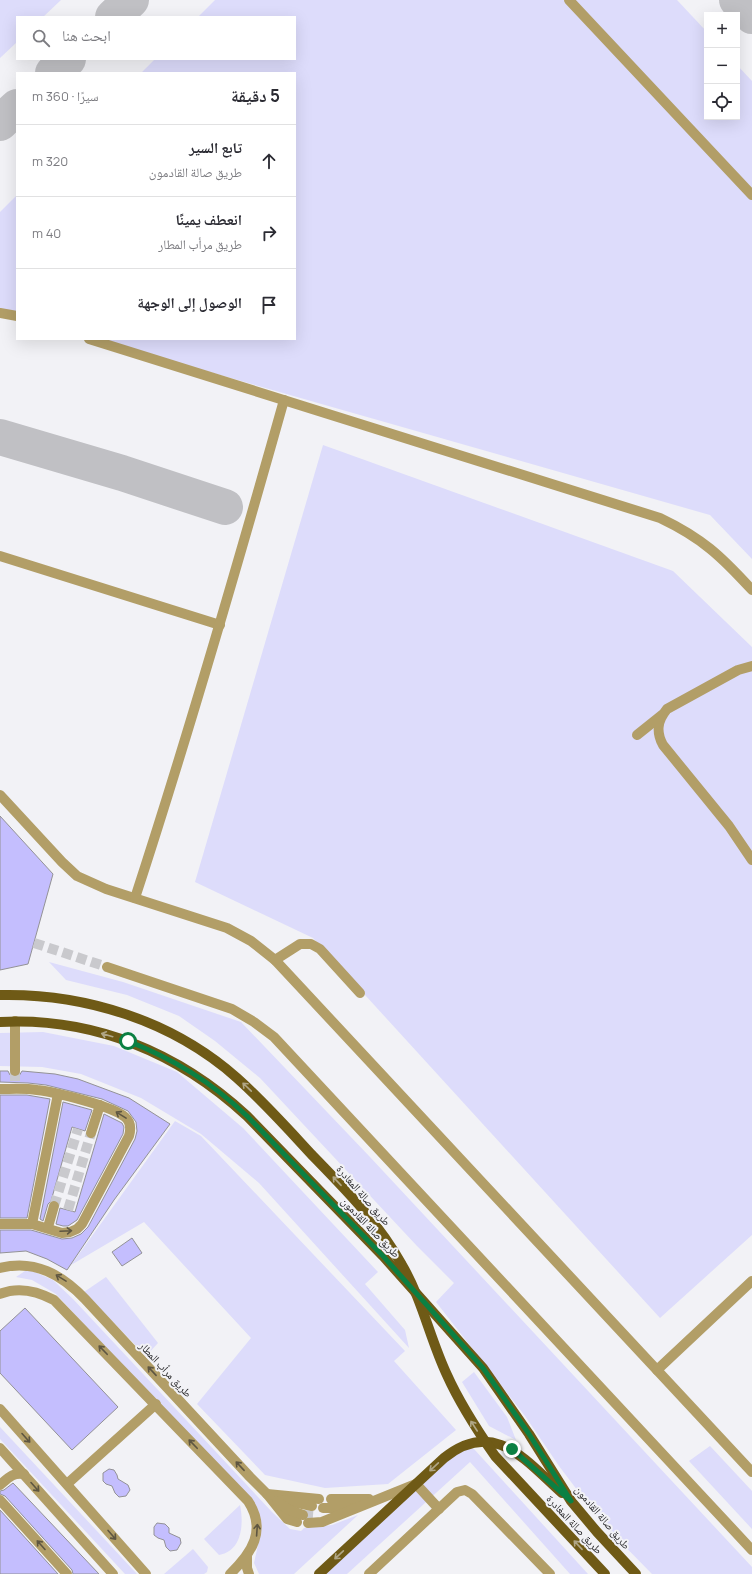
<!DOCTYPE html>
<html lang="ar">
<meta charset="utf-8">
<style>
:root{--surface:#fff;--page:#f7f7f7;--text:#2b2b33;--muted:#7c7c81;--line:#e1e1e2}
body{margin:0;font-family:Manrope,"Noto Naskh Arabic",sans-serif;background:var(--page);color:var(--text);direction:rtl}
.controls{position:absolute;right:12px;top:12px;display:grid;overflow:hidden;border-radius:0px;box-shadow:0 4px 16px #0002}
.controls button{width:36px;height:36px;display:grid;place-items:center;padding:0;border:0;border-bottom:1px solid var(--line);background:var(--surface);color:var(--text);font:20px sans-serif}
.stop{position:absolute;width:12px;height:12px;margin:-9px;border:3px solid #0b8043;border-radius:50%;background:#fff}
.stop.end{background:#0b8043;border-color:#fff;box-shadow:0 1px 4px #0008}
.list{margin:0;padding:0;list-style:none}
h2{display:flex;justify-content:space-between;align-items:center;height:52px;margin:0;padding:0 16px;font-size:17px}
h2 small{font-size:13px;font-weight:400;color:var(--muted)}
.list li{display:grid;grid-template-columns:26px 1fr auto;gap:12px;align-items:center;box-sizing:border-box;height:72px;padding:0 16px;border-top:1px solid var(--line)}
.list b{display:block;font-size:15px;white-space:nowrap}
.list p{margin:0;font-size:13px;white-space:nowrap;color:var(--muted)}
.list em{font-size:13px;font-style:normal;color:var(--muted)}
.icon{flex:none;width:22px;height:22px;fill:none;stroke:currentColor;stroke-width:2;stroke-linecap:round;stroke-linejoin:round}
.map{position:relative;flex:none;width:752px;height:1574px;overflow:hidden;direction:ltr}
.search{position:absolute;background:var(--surface);box-shadow:0 4px 16px #0002;left:16px;top:16px;width:280px;height:44px;display:flex;align-items:center;gap:10px;box-sizing:border-box;padding:0 14px;border-radius:0px;color:var(--muted);font-size:15px}
.panel{position:absolute;background:var(--surface);box-shadow:0 4px 16px #0002;left:16px;top:72px;width:280px;height:268px;border-radius:0px;direction:rtl}
.map>svg:first-child{display:block}
.green{fill:#dddcfb}
.lines{fill:none;stroke-linecap:round;stroke-linejoin:round}
.taxiway{stroke:#c0c0c4;stroke-width:36}
.building{fill:#c4befe;stroke:#939296}
.minor-tunnel{stroke:#c9c9cd;stroke-width:10;stroke-dasharray:10 5;stroke-linecap:butt}
.minor{stroke:#b29e67;stroke-width:10}
.major{stroke:#6f5a16;stroke-width:10}
.major-bridge{stroke:#6f5a16;stroke-width:10}
.oneway{stroke:#b0a686}
.oneway2{stroke:#5e5641}
.route{stroke:#0b8043;stroke-width:5}
.labels{text-anchor:middle;dominant-baseline:central;stroke-width:4;stroke-linejoin:round;paint-order:stroke}
.street-label{font-size:11px;fill:#262628;stroke:#f2f2f6}
</style>
<div class="map">
<svg width="752" height="1574" viewBox="0 0 752 1574">
<rect width="100%" height="100%" fill="#f2f2f6"/>
<!-- green -->
<g class="green">
<polygon points="0,0 61,0 43,17 17,17 17,42 0,58"/>
<polygon points="215,0 677,0 707,32 707,117 737,117 737,65 752,81 752,559 710,515 94,339 295,339 295,73 141,73 155,59 295,59 295,17 198,17"/>
<polygon points="17,195 17,317 0,312 0,212"/>
<polygon points="323,445 673,571 752,647 752,1235 660,1318 313,938 195,882"/>
<polygon points="49,962 123,982 241,1022 370,1157 752,1567 752,1574 652,1574 602,1523 559,1466 525,1416 436,1302 454,1283 417,1246 260,1078 215,1041 179,1016 127,995 66,980"/>
<polygon points="43,1032 114,1046 177,1072 243,1128 378,1272 365,1284 405,1330 409,1348 259,1183 201,1134 141,1098 81,1074 42,1067 0,1066 0,1033"/>
<polygon points="175,1121 201,1136 405,1351 394,1361 456,1430 388,1484 325,1488 265,1475 197,1404 251,1338 144,1222 71,1265"/>
<polygon points="28,1269 53,1280 73,1299 272,1512 290,1529 301,1531 304,1528 332,1525 358,1515 294,1574 259,1574 254,1563 258,1545 251,1505 56,1294 32,1280 16,1277"/>
<polygon points="106,1277 158,1343 146,1356 84,1292"/>
<polygon points="474,1372 507,1417 516,1440 489,1426 462,1382"/>
<polygon points="0,1427 137,1574 125,1574 0,1439"/>
<polygon points="462,1446 474,1449 588,1574 570,1574 470,1462 347,1574 323,1574"/>
<polygon points="710,1446 752,1491 752,1529 689,1461"/>
<path d="M240,1505C244,1524 242,1551 219,1555L204,1539Z"/>
<polygon points="193,1549 208,1567 207,1572 204,1574 164,1574"/>
</g>
<g class="lines">
<!-- taxiway -->
<g class="taxiway">
<polyline points="737,0 752,16"/>
<polyline points="113,17 131,0"/>
<polyline points="53,73 68,59"/>
<polyline points="0,123 17,107"/>
<polyline points="0,437 122,473 225,507"/>
</g>
</g>
<!-- building -->
<g class="building">
<polygon points="0,816 53,874 28,964 0,970"/>
<polygon points="0,1071 8,1071 10,1075 15,1077 19,1076 22,1071 55,1074 78,1079 129,1098 170,1124 114,1200 67,1270 47,1259 26,1251 0,1253 0,1230 31,1230 62,1239 72,1238 81,1234 88,1227 135,1139 137,1131 136,1122 128,1111 102,1099 46,1085 28,1083 0,1082"/>
<polygon points="0,1095 27,1095 50,1099 27,1218 0,1218"/>
<polygon points="63,1102 92,1110 85,1131 72,1127 51,1201 48,1204 43,1221 40,1219"/>
<polygon points="104,1114 122,1123 124,1127 123,1134 77,1220 68,1226 63,1226 56,1224 60,1208 75,1212"/>
<polygon points="132,1238 142,1253 122,1266 112,1252"/>
<polygon points="25,1308 118,1407 72,1450 0,1373 0,1331"/>
<polygon points="109,1469 114,1470 117,1475 118,1479 128,1485 130,1490 126,1496 119,1497 115,1493 112,1486 106,1484 103,1481 103,1473"/>
<polygon points="13,1483 99,1574 73,1574 72,1570 5,1496 0,1494 0,1491 4,1490"/>
<polygon points="0,1510 58,1574 0,1574"/>
<polygon points="157,1523 165,1524 169,1528 169,1533 180,1538 181,1543 177,1550 170,1551 166,1547 164,1540 158,1538 154,1535 154,1527"/>
</g>
<g class="lines">
<!-- minor-tunnel -->
<g class="minor-tunnel">
<polyline points="34,943 107,967"/>
<polyline points="15,1071 15,1088"/>
<polyline points="54,1206 78,1129"/>
<polyline points="68,1210 91,1133"/>
<polyline points="303,1515 315,1516"/>
</g>
<!-- minor -->
<g class="minor">
<polyline points="569,0 752,195"/>
<polyline points="0,313 17,316"/>
<path d="M89,339L660,518C702,538 721,556 752,590"/>
<polyline points="0,556 220,625"/>
<path d="M752,666L738,670L667,709C657,721 656,732 663,745L729,826L752,860"/>
<polyline points="637,735 662,715"/>
<polyline points="0,795 62,862 77,876 106,889 227,928 251,941 275,960 752,1472"/>
<path d="M135,898C189,733 237,567 284,400"/>
<polyline points="275,960 300,944 311,944 320,949 360,993"/>
<polyline points="107,967 232,1009 254,1022 274,1037 752,1550"/>
<polyline points="15,1071 15,1021"/>
<path d="M0,1089C12,1089 25,1088 37,1090C55,1092 112,1106 125,1117C131,1122 131,1129 129,1136L82,1224L77,1229L70,1232L62,1233L32,1224H0"/>
<polyline points="91,1133 100,1105"/>
<polyline points="32,1224 58,1094"/>
<polyline points="48,1227 54,1206"/>
<path d="M0,1268C35,1259 62,1275 85,1299L250,1477L267,1494L287,1519L297,1522"/>
<path d="M0,1294C19,1286 37,1291 54,1300L248,1501C267,1530 252,1553 230,1574"/>
<polyline points="657,1370 752,1281"/>
<polyline points="0,1409 146,1574"/>
<polyline points="0,1448 113,1574"/>
<polyline points="67,1484 156,1404"/>
<path d="M0,1485C8,1478 13,1472 24,1474"/>
<polyline points="267,1494 319,1499"/>
<polyline points="331,1499 369,1499"/>
<polyline points="0,1500 67,1574"/>
<polyline points="284,1500 312,1506"/>
<polyline points="277,1501 287,1509 303,1515"/>
<polyline points="323,1508 350,1508"/>
<polyline points="308,1523 322,1522 416,1484 439,1509"/>
<polyline points="247,1556 247,1568 249,1574"/>
<polyline points="369,1574 457,1492 465,1490 472,1494 550,1574"/>
</g>
<!-- major -->
<g class="major">
<path d="M0,1022C94,1017 179,1053 247,1116L383,1256L483,1368L529,1434L571,1501L597,1532L636,1574"/>
<path d="M319,1574L444,1458C494,1418 525,1460 562,1493"/>
</g>
<!-- major-bridge -->
<path class="major-bridge" d="M0,995C85,993 173,1021 237,1078C264,1102 288,1129 313,1156C346,1190 379,1223 402,1265C422,1299 430,1339 447,1375C460,1404 477,1430 495,1456L605,1574"/>
</g>
<!-- one-way arrows -->
<defs><path id="oneway-shaft" d="M-6 0H5M1.5-3L5.5 0L1.5 3" fill="none" stroke-width="1.6" stroke-linecap="round" stroke-linejoin="round"/></defs>
<g class="oneway">
<use href="#oneway-shaft" transform="translate(107 1035) rotate(-164)"/>
<use href="#oneway-shaft" transform="translate(247 1087) rotate(-136)"/>
<use href="#oneway-shaft" transform="translate(337 1181) rotate(-133)"/>
<use href="#oneway-shaft" transform="translate(474 1426) rotate(-123)"/>
<use href="#oneway-shaft" transform="translate(434 1467) rotate(137)"/>
<use href="#oneway-shaft" transform="translate(578 1545) rotate(-133)"/>
<use href="#oneway-shaft" transform="translate(339 1555) rotate(137)"/>
</g>
<g class="oneway2">
<use href="#oneway-shaft" transform="translate(121 1115) rotate(-148)"/>
<use href="#oneway-shaft" transform="translate(66 1231) rotate(-3)"/>
<use href="#oneway-shaft" transform="translate(61 1278) rotate(-148)"/>
<use href="#oneway-shaft" transform="translate(103 1350) rotate(-134)"/>
<use href="#oneway-shaft" transform="translate(152 1371) rotate(-133)"/>
<use href="#oneway-shaft" transform="translate(26 1438) rotate(48)"/>
<use href="#oneway-shaft" transform="translate(193 1444) rotate(-134)"/>
<use href="#oneway-shaft" transform="translate(240 1466) rotate(-133)"/>
<use href="#oneway-shaft" transform="translate(35 1487) rotate(48)"/>
<use href="#oneway-shaft" transform="translate(257 1530) rotate(-86)"/>
<use href="#oneway-shaft" transform="translate(112 1535) rotate(49)"/>
<use href="#oneway-shaft" transform="translate(41 1545) rotate(-132)"/>
</g>
<g class="lines">
<!-- route -->
<path class="route" d="M128,1041C175,1060 210,1081 247,1116L383,1256L483,1368L529,1434L571,1501L512,1449"/>
</g>
<g class="labels">
<!-- street labels -->
<g class="street-label">
<text transform="translate(364 1195) rotate(49)">طريق صالة المغادرة</text>
<text transform="translate(371 1227) rotate(46)">طريق صالة القادمون</text>
<text transform="translate(166 1369) rotate(47)">طريق مرأب المطار</text>
<text transform="translate(603 1517) rotate(50)">طريق صالة القادمون</text>
<text transform="translate(575 1524) rotate(47)">طريق صالة المغادرة</text>
</g>
</g>
</svg>
<div class="controls">
<button>+</button>
<button>−</button>
<button><svg class="icon" aria-label="locate" viewBox="0 0 24 24"><circle cx="12" cy="12" r="6"/><path d="M12 2v4M12 18v4M2 12h4M18 12h4"/></svg></button>
</div>
<div class="stop" style="left:128px;top:1041px"></div>
<div class="stop end" style="left:512px;top:1449px"></div>
<div class="search"><svg class="icon" aria-label="search" viewBox="0 0 24 24"><circle cx="10" cy="10" r="6"/><path d="M15 15l6 6"/></svg>ابحث هنا</div>
<section class="panel">
<h2>5 دقيقة<small>سيرًا · 360 m</small></h2>
<ul class="list">
<li><svg class="icon" aria-label="ahead" viewBox="0 0 24 24"><path d="M12 20V5M6 11l6-6 6 6"/></svg><div><b>تابع السير</b><p>طريق صالة القادمون</p></div><em>320 m</em></li>
<li><svg class="icon" aria-label="right" viewBox="0 0 24 24"><path d="M7 20v-9h11M14 6l5 5-5 5"/></svg><div><b>انعطف يمينًا</b><p>طريق مرأب المطار</p></div><em>40 m</em></li>
<li><svg class="icon" aria-label="arrive" viewBox="0 0 24 24"><path d="M6 21V4h12l-3 4 3 4H6"/></svg><div><b>الوصول إلى الوجهة</b></div></li>
</ul>
</section>
</div>
